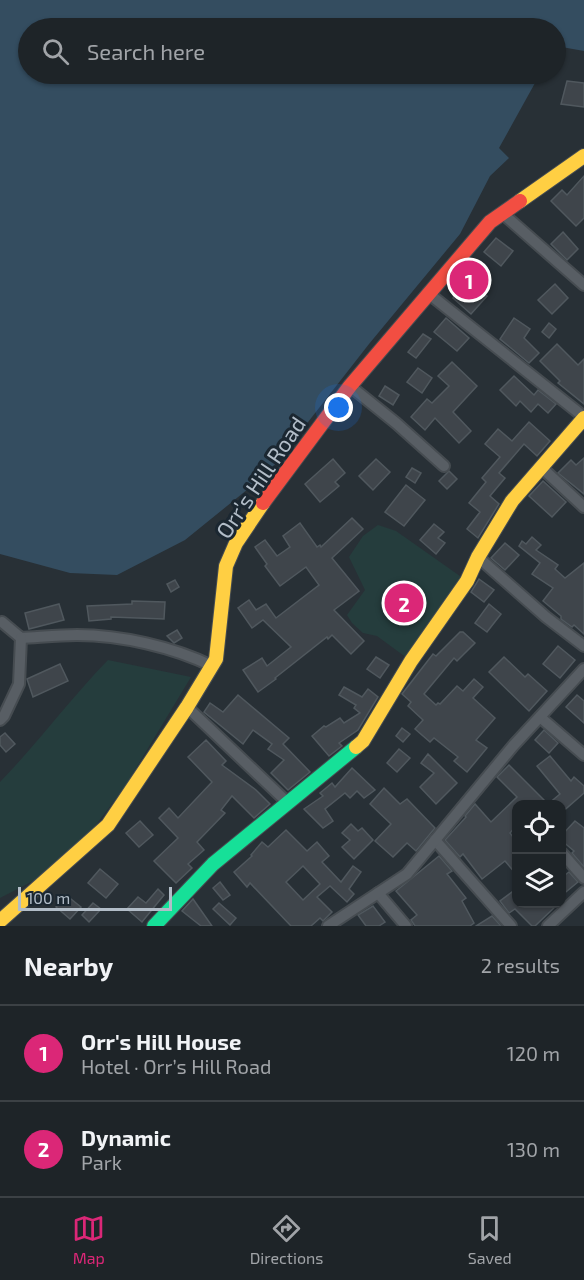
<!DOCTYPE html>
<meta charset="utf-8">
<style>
:root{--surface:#1e2428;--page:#262c30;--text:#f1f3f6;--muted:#a1a4a8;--line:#3c4145;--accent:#db2777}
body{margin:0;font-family:"Exo 2",sans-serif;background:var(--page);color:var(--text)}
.controls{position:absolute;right:18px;bottom:18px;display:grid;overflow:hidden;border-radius:12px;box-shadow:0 2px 4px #0004}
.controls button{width:54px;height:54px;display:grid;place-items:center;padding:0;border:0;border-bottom:2px solid var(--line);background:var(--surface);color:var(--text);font:30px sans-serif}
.scale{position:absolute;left:18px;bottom:15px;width:154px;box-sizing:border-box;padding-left:6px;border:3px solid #b2bdc8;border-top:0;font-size:16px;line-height:21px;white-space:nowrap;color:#b2bdc8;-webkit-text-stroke:4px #1b2731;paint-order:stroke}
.you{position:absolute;left:339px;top:408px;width:21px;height:21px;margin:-15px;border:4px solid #fff;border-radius:50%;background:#1a73e8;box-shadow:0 0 0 9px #1a73e833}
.badge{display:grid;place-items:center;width:39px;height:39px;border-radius:50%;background:var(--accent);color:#fff;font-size:20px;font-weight:700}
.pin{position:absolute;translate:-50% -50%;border:3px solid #fff;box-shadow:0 2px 6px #0006}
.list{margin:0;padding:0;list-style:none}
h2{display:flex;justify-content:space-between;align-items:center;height:78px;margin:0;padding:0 24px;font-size:26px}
h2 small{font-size:20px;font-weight:400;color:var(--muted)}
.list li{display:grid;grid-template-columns:39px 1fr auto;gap:18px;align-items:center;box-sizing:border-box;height:96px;padding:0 24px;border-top:2px solid var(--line)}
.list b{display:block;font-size:22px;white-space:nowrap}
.list p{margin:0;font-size:20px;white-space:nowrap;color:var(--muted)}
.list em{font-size:20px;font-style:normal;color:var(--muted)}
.icon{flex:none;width:33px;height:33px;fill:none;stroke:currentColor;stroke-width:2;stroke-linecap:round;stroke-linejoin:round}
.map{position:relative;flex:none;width:584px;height:926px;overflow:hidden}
.search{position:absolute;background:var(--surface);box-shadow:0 2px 4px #0004;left:18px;right:18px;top:18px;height:66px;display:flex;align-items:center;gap:15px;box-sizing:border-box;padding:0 21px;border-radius:33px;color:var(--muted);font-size:22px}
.sheet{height:270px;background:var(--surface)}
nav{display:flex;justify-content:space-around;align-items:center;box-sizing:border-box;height:84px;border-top:2px solid var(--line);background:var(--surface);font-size:16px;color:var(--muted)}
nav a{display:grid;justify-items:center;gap:3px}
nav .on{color:var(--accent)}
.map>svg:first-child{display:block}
.green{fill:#253d3d}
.water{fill:#344d60}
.building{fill:#3f454b;stroke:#50585e;stroke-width:1.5;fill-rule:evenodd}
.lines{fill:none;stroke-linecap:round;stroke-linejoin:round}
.street-casing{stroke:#464c51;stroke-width:14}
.fast-casing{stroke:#464c51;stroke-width:16}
.slow-casing{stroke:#464c51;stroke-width:16}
.jam-casing{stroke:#464c51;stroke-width:16}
.street{stroke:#585e64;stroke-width:10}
.fast{stroke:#16e098;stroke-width:14}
.slow{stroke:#ffcf43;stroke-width:14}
.jam{stroke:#f24e42;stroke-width:14}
.labels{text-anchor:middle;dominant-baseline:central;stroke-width:6;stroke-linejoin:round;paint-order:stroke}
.street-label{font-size:22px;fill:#b2bdc8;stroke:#1b2731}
</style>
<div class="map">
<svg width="584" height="926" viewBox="0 0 584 926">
<rect width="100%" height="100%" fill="#283036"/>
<!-- green -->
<g class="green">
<polygon points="378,525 396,531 467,581 411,661 377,636 363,633 352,623 347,615 365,590 349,557 363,536"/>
<path d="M108,660L191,677L124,788L66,864L0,898V782C38,743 70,699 108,660Z"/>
</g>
<!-- water -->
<polygon class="water" points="0,0 584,0 584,51 556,46 556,28 28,28 28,74 540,74 499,148 509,158 490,176 460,234 369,344 269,472 185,540 117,575 70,573 0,554"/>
<!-- building -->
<g class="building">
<polygon points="567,81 584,83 584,107 561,104"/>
<polygon points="584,176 584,218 576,226 551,201 562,190 567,195"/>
<polygon points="563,232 578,249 567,260 551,244"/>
<polygon points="496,238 513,251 501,266 484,252"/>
<polygon points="469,280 487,296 471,314 453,298"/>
<polygon points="555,284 568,298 552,314 538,300"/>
<polygon points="446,318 469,338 457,351 434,332"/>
<polygon points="514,318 530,329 524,338 539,353 529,363 500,339"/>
<polygon points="549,323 556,329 549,338 542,332"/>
<polygon points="423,334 431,339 416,358 408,352"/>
<polygon points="557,344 578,365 584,359 584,404 558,383 560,381 540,361"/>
<polygon points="452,362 477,386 453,412 471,431 459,443 435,418 425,430 411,417 427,399 432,403 449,386 438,376"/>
<polygon points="418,368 432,378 422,393 407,382"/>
<polygon points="514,376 534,395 538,390 556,404 548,413 538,404 531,412 520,401 516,406 500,390"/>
<polygon points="385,386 399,395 393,405 379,396"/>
<polygon points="529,422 550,441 537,456 524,444 499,473 505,478 490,496 499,504 478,538 467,529 480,512 469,503 486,482 482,478 500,457 485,444 498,429 512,441"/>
<polygon points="584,458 584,494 558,473 571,460 576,465"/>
<polygon points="333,459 345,473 335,482 339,486 320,502 305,484"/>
<polygon points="376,459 390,472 373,490 359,476"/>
<polygon points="412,468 421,473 415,483 406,477"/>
<polygon points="449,471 457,479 447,489 439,481"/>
<polygon points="543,481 566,502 552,517 529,496"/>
<polygon points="406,485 425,500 404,526 385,512"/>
<polygon points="352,518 363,529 332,558 359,591 334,610 364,641 351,654 332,635 328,639 327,637 275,678 276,679 258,692 243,670 262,658 267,666 291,647 263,620 252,628 238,608 249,600 256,610 266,604 276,618 319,585 306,567 280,586 265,566 267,564 255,547 265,540 277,556 290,547 283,536 300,523 317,547 320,545 321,547"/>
<polygon points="434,524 444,532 438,538 445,543 436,554 420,540"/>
<polygon points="532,537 541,545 536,550 558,565 555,569 565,578 584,563 584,634 574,625 572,627 561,619 561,616 543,601 553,588 532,574 540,563 519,546 522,541 526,544"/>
<polygon points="505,543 519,555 505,570 491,558"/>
<polygon points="479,579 494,590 484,602 471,592"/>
<polygon points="175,580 179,587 171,592 167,584"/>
<polygon points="132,601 165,602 164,619 111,617 111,619 89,621 87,606 132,604"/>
<polygon points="59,604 64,620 29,629 25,613"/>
<polygon points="489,604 501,614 487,632 475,623"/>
<polygon points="177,630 182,638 174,643 167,636"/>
<polygon points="460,632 463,632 475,643 457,661 454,658 424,694 436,705 438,703 440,704 457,686 463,691 474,679 483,687 473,698 495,718 476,740 487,748 467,772 454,761 458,757 434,738 430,742 415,729 423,720 408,706 411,702 402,694 433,654 436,656"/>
<polygon points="558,646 575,660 560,678 543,664"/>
<polygon points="376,657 389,665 380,678 367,669"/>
<polygon points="504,657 525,677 528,674 547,691 529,711 489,672"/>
<polygon points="60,664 68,681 33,697 27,679"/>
<polygon points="344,687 362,697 368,689 378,697 358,730 339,743 342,746 329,756 312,736 324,726 326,727 340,718 344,723 360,713 354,708 356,705 339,695"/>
<polygon points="238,695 289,738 283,744 310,772 288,790 271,773 284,760 268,749 272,744 253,730 243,744 204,712 210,703 223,712"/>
<polygon points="577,695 584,701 584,723 566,707"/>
<polygon points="402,728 410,734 403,742 396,736"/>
<polygon points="544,730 558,743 549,753 535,740"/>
<polygon points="5,733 15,744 6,752 0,745 0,737"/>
<polygon points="206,740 226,761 222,765 256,790 270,804 254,818 232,796 221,810 225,813 197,842 204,850 188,864 192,868 176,883 154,861 178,838 159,818 169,808 178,818 212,782 188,757"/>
<polygon points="399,749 410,758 397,772 387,763"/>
<polygon points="428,754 457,783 436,804 420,787 434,773 421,763"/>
<polygon points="550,756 571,781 574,777 584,786 584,793 561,813 561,804 516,804 516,826 510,833 516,841 516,874 505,861 482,879 463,854 460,857 445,840 466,817 465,816 475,804 491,822 517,797 497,777 509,765 548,804 560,794 537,766"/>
<polygon points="352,768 375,790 364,798 357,791 350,798 345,793 325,809 333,821 323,828 304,809 323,796 320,793 332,783 335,787"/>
<polygon points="384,788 400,804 407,799 435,828 416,851 407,843 393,857 375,841 391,824 370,804"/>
<polygon points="140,821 153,835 139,847 126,833"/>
<polygon points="575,821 584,828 584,867 572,853 574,851 561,840 561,836"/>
<polygon points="351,824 358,831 362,828 373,840 354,859 342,847 350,840 342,833"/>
<path d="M286,830L307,851L317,842L329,856L322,862L341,882L353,866L361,872L349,889L354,894L347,902L330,886L317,897L332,912L323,921L320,918L311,926H291L250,883L247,887L234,872L252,856L251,855L262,842L268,847ZM303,866L320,884L303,900L286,882Z"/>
<polygon points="439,856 452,871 447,874 466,898 462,901 474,923 470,926 415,926 411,920 417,915 396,891"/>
<polygon points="100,869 118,884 106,898 88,883"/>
<polygon points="569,872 578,882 561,896 561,878"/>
<polygon points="220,882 230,895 223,900 213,888"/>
<polygon points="158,889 164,895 142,922 127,909 138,897 146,903"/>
<polygon points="516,889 516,903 559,903 535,926 532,926 515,909 509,913 500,901"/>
<polygon points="66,895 81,907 70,919 56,907"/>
<polygon points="193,899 212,926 201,926 182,911"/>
<polygon points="93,903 101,909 89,922 82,915"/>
<polygon points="219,903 236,918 230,925 213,909"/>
<polygon points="373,906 385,922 379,926 366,926 358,915"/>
<polygon points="492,916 501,926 476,926"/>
</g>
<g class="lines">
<defs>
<g id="street">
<polyline points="502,213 584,285"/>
<polyline points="428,293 584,417"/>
<polyline points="350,386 396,423 444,466"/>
<polyline points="541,467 584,507"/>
<polyline points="478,557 546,617 584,646"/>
<path d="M2,622L21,638C40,637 59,635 77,635C121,635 173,647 212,666"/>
<polyline points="187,707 288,803"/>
<polyline points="540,717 584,755"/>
<polyline points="0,720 4,716 19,684 21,638"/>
<polyline points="435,840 511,926"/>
<polyline points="562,853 584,878"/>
<polyline points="378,893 406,926"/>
<polyline points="328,926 407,874 513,746 584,669"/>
<polyline points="548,926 584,892"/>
</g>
<polyline id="fast" points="154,926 213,864 356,747"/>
<g id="slow">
<polyline points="520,201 584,156"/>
<polyline points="356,747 363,741 411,661 467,581 478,557 512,501 584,418"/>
<polyline points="0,921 108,825 187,707 216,659 226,566 236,543 263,503"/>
</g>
<polyline id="jam" points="263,503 350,386 490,222 520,201"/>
</defs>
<!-- street casing -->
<use href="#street" class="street-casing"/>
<!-- fast casing -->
<use href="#fast" class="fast-casing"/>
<!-- slow casing -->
<use href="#slow" class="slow-casing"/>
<!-- jam casing -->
<use href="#jam" class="jam-casing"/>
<!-- street -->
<use href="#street" class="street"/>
<!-- fast -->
<use href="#fast" class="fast"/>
<!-- slow -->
<use href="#slow" class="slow"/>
<!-- jam -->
<use href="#jam" class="jam"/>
</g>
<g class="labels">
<!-- street labels -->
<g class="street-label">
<text transform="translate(260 477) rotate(-56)">Orr’s Hill Road</text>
</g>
</g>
</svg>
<div class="controls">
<button><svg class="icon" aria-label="locate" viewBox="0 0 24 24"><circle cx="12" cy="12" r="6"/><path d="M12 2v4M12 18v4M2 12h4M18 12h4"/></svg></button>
<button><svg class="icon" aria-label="layers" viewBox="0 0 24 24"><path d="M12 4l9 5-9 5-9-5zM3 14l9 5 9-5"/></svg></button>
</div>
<div class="scale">100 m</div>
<div class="you"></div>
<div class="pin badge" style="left:469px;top:280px">1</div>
<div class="pin badge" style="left:404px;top:603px">2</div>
<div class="search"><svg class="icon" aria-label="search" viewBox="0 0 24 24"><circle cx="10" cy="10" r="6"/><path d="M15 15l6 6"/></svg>Search here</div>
</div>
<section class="sheet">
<h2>Nearby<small>2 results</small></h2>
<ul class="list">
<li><span class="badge">1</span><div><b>Orr's Hill House</b><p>Hotel · Orr’s Hill Road</p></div><em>120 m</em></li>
<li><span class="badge">2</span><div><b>Dynamic</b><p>Park</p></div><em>130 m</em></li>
</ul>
</section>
<nav>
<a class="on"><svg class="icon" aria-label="map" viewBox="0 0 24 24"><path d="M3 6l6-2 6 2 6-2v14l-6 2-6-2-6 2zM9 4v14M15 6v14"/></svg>Map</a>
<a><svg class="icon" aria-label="directions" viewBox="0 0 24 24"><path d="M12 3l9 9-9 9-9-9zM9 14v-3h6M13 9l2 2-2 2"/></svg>Directions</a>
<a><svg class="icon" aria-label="saved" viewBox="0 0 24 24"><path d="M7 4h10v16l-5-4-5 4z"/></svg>Saved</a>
</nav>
